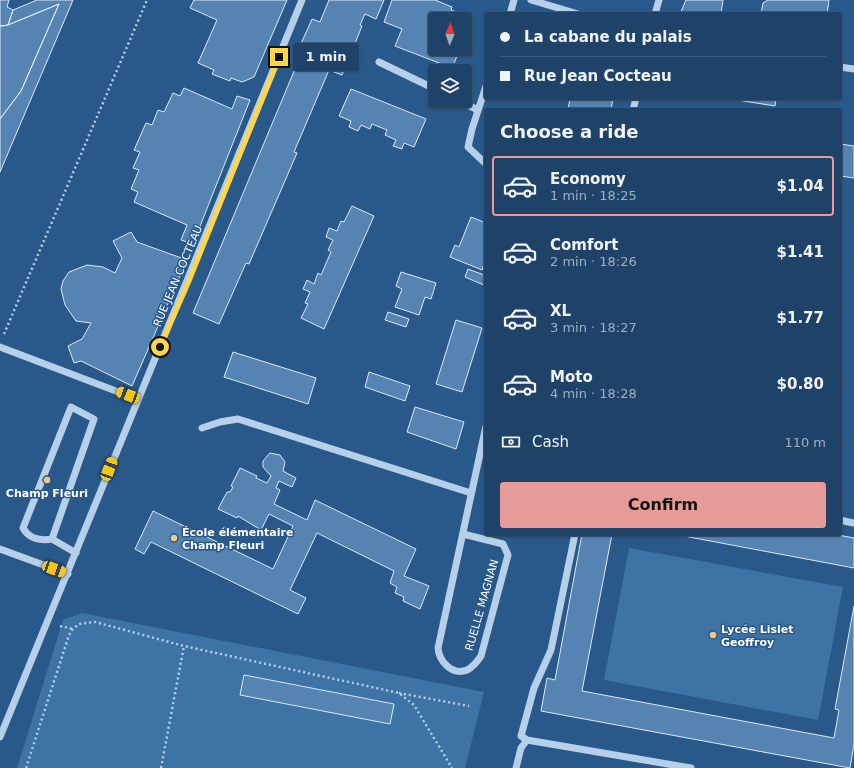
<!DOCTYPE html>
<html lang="en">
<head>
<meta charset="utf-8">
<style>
  :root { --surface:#1f4268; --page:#2c4d71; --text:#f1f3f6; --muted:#a1b0c0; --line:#3c5b7c; --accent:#e69b98 }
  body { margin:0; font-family:"DejaVu Sans",sans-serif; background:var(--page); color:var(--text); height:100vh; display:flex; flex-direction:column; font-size:15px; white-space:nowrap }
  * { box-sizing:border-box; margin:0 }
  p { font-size:13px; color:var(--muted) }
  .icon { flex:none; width:22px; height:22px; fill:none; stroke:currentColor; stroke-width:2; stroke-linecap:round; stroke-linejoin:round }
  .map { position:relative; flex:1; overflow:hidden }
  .panel { position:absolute; left:484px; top:108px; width:358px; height:428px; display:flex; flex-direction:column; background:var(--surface); border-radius:4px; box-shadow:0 1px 3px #0004,0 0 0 1px var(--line) }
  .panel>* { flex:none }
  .banner { position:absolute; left:484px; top:12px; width:358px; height:88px; border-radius:4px; box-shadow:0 1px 3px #0004,0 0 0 1px var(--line); display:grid; align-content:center; height:88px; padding:0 16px; background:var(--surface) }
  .needle { width:26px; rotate:2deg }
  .buttons { position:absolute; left:428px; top:12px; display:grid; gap:8px }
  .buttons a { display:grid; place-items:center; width:44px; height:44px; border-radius:4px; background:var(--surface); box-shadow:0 1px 3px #0004,0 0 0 1px var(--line); font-size:20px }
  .end { position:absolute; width:18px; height:18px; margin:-9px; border:5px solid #ffd54a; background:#111; box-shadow:0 0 0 2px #111 }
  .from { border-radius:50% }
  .bubble { position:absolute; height:28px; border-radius:4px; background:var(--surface); box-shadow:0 1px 3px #0004,0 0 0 1px var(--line); font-size:13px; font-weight:600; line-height:28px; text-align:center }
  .car { position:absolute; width:12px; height:24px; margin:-12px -6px; border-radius:5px; box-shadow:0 0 3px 1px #0007; background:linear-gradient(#f5c518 24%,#345 0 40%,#f5c518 0 76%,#345 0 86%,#f5c518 0) }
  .banner b { display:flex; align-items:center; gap:14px; height:38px; font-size:15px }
  .banner b+b { border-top:1px solid var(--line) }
  .banner i { width:10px; height:10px; background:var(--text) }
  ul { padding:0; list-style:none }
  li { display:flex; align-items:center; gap:12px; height:60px; margin:0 8px 6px; padding:0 8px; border:2px solid transparent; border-radius:4px }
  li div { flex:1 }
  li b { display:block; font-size:15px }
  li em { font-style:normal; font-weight:600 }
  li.current { border-color:var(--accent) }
  li>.icon { width:36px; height:36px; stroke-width:1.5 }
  h2 { padding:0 16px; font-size:18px; line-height:48px }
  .pay { display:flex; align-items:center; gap:10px; height:44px; padding:0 16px; font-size:15px }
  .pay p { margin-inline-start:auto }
  .action { display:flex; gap:8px; margin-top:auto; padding:8px 16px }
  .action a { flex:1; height:46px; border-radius:4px; background:var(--accent); color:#111; font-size:16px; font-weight:600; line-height:46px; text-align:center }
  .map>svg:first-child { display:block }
  .green { fill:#3e73a6 }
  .building { fill:#5684b2; stroke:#dbe9f7 }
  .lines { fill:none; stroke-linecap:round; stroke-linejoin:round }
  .path { stroke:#b7d0e9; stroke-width:2.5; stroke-dasharray:2 3; stroke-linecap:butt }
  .minor { stroke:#b7d0e9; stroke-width:7 }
  .route { stroke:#ffd54a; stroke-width:5 }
  .poi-dot { fill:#f0c97e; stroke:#29588a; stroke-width:1.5 }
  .labels { text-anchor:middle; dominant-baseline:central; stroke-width:3; stroke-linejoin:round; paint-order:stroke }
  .street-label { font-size:11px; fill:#fff; stroke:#29588a }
  .poi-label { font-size:11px; font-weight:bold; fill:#fff; stroke:#29588a; text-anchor:start }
</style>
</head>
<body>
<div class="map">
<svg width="854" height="768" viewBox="0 0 854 768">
  <rect width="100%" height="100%" fill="#29588a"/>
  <path class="green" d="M629,548L843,587L818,720L604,680Z
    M82,613L484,692L465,768H17L63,620Z"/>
  <path class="building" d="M0,0H9L7,7L13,10L8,25L2,26H0Z
    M37,0H73L0,172V119L21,91L59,4L8,25L13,10Z
    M194,0H287L254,77L242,82L231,78L230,81L212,74L214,70L198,63L217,20L190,8Z
    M329,0H384L376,19L365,14L360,25L362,26L342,75L329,70L294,152L297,153L249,264L246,263L219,324L193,313L300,57L296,55L312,19L320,22Z
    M392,0H435L452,7L451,10L472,18L465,35V19H435V49H460L452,68L395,46L402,29L384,22Z
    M686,0H723L721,14H680Z
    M768,0H829L827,14H761L763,3Z
    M59,4L21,91L0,119V26L8,25Z
    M184,88L232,109L237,96L250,100L193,244L181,240L187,225L134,202L138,192L131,189L139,170L133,168L140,152L134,150L146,123L152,125L158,110L164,112L173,93L180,96Z
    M351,89L426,119L414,147L404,143L402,149L393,146L396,140L385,135L387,130L372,124L370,129L361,125L358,131L349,127L351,121L339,116Z
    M570,98H613L611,110L595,108L594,110H568Z
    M725,98H776L775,106Z
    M840,144L854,146V178L840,176Z
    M352,206L374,216L324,329L301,318L308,304L305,303L310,292L303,289L307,280L314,284L318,273L321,275L331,252L328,250L333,240L326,237L329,228L337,231L341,221L344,222Z
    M471,217L486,223V258L482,270L450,257L455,245L459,247Z
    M131,232L137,242L187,260L132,386L81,361L74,363L68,346L82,339L91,323L76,321L65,305L61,289L63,281L69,272L87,265L103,267L115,273L122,258L113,241Z
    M468,269L484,275L486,271V286L465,277Z
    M401,272L436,283L431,299L425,297L419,315L395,307L402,289L396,286Z
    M388,312L409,319L406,327L385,320Z
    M456,320L482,328L462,392L436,384Z
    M233,352L316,378L308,404L224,377Z
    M369,372L410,386L405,401L365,387Z
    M415,407L464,422L456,449L407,432Z
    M270,453L280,455L285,462L283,471L296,478L292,487L279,481L276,488L280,490L274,504L307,520L315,500L416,549L404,576L429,586L420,609L403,601L404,597L395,593L397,587L390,583L394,571L317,533L290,590L306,598L298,614L151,542L144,554L135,549L153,511L273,569L293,526L269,514L261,530L238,516L237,518L218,509L227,492H230L233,487L231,486L240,468L257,476L256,478L267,483L271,476L263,467V461Z
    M582,534H612L582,691L834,738L839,710L835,709L854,606V744L850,768L541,711L547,678L555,680Z
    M673,534H833L854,538V568Z
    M244,675L394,704L390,724L240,695Z"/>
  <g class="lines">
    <path class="path" d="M4,334L147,0
      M60,626L73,629
      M399,693L469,706
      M26,768L69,635L73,629L79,624L95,622L184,646L399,693L414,705L452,768
      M161,768L184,646"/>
    <path class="minor" d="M531,0L578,14
      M510,14L514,0
      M655,14L659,0
      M379,62L435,89
      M840,67L854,69
      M486,86L472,129L468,147L486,164
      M459,101L478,110
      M633,110L636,98
      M0,347L137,399
      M202,428L220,422L238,419L471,493
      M840,520L853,523
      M463,534L503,544L508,555L481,656C477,662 473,667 467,670C452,676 439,661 438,648L486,426
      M575,534L551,650L534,688L521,736L527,740L691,768
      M52,539C41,541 29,539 23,528L71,407L94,419L52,539L76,553
      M0,549L68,574
      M0,737C100,491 203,246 302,0
      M516,768L521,748L527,740"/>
  </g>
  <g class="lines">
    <path class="route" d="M160,347L189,281L279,57"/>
  </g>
  <g class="poi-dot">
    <circle cx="47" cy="480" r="4"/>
    <circle cx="174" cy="538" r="4"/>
    <circle cx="713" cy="635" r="4"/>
  </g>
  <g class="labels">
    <g class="street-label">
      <text transform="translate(178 276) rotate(-67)">RUE JEAN COCTEAU</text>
      <text transform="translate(482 605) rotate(-74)">RUELLE MAGNAN</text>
    </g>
    <g class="poi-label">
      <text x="47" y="493" text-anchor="middle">Champ Fleuri</text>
      <text x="182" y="532">École élémentaire<tspan x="182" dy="13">Champ Fleuri</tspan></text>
      <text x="721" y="629">Lycée Lislet<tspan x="721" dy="13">Geoffroy</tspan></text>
    </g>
  </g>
</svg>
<div class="buttons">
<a><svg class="needle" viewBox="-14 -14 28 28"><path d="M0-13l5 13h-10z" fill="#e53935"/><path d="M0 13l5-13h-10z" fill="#a1b0c0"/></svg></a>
<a><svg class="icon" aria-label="layers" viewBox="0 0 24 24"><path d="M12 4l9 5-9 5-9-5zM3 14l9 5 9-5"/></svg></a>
</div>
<i class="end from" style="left:160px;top:347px"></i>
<i class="end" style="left:279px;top:57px"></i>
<div class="bubble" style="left:293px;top:43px;width:66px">1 min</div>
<i class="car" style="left:128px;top:395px;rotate:291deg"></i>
<i class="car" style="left:109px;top:469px;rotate:21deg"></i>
<i class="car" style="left:54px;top:569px;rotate:110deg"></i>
<div class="banner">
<b><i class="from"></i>La cabane du palais</b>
<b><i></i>Rue Jean Cocteau</b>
</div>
<section class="panel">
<h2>Choose a ride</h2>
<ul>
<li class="current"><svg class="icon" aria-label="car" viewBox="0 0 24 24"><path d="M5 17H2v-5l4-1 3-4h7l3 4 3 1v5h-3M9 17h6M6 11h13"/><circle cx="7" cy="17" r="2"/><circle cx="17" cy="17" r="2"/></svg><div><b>Economy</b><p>1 min · 18:25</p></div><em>$1.04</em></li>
<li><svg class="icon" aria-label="car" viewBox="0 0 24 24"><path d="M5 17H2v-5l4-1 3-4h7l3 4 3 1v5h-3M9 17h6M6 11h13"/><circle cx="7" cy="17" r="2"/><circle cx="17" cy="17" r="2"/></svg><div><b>Comfort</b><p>2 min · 18:26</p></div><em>$1.41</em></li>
<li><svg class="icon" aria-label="car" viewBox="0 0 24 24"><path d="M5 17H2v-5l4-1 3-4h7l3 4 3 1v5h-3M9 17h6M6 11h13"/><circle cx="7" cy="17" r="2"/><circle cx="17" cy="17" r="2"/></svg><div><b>XL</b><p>3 min · 18:27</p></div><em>$1.77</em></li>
<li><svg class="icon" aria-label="car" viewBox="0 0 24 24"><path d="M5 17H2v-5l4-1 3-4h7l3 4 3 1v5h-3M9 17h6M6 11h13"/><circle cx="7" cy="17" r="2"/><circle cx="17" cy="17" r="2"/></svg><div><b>Moto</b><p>4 min · 18:28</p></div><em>$0.80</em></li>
</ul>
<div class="pay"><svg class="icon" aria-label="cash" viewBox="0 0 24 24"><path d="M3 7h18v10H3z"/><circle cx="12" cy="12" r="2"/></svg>Cash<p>110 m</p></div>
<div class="action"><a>Confirm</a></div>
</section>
</div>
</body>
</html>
